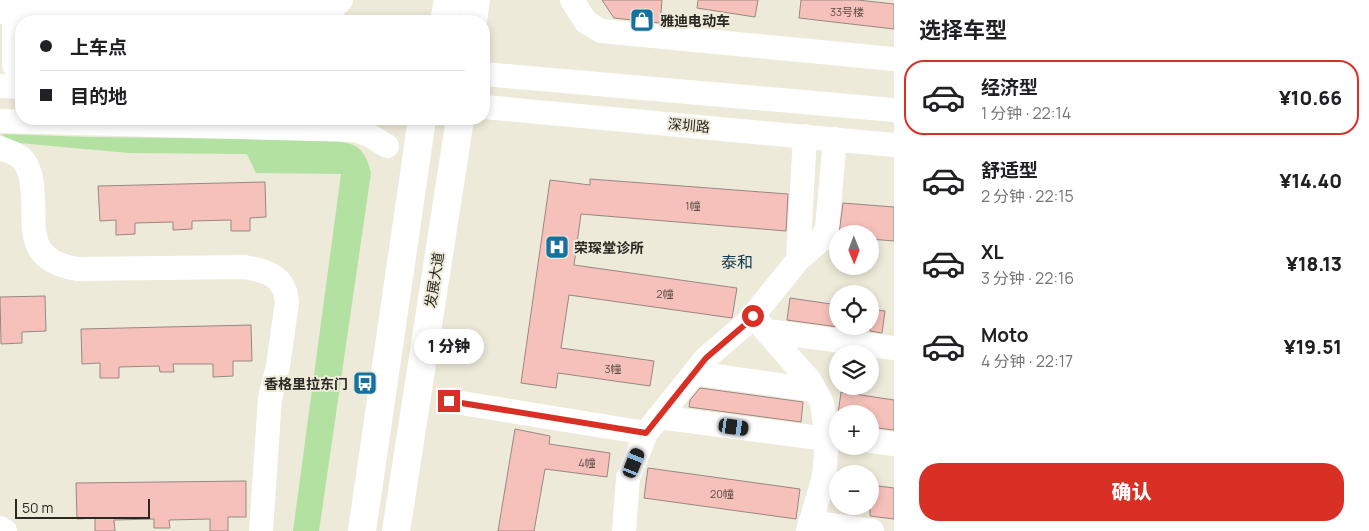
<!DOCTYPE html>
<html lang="zh">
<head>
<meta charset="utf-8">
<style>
  :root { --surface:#fff; --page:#f6f6f6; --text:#202124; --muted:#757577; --line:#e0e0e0; --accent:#d93025 }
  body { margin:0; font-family:Manrope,"Noto Sans SC",sans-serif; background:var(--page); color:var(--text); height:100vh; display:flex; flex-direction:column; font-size:19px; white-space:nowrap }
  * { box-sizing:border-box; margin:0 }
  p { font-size:16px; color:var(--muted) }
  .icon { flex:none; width:28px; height:28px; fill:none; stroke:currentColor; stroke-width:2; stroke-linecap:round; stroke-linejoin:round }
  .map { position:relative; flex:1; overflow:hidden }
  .panel { display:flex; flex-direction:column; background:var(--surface); width:475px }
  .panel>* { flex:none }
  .top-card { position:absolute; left:15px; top:15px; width:475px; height:110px; border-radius:20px; box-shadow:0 2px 8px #0003; display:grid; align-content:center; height:110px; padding:0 25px; background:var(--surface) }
  .needle { width:32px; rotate:179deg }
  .tools { position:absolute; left:829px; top:225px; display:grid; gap:10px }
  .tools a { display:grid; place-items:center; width:50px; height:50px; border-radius:50%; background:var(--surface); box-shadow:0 2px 8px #0003; font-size:25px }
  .scale { position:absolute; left:15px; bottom:12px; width:135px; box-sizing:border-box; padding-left:5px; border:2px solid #2a2822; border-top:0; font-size:14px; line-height:18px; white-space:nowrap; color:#2a2822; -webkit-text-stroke:4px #edead9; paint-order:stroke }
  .end { position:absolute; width:22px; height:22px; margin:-11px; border:6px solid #d93025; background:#fff; box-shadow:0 0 0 2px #fff }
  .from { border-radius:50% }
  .bubble { position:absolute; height:35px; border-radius:18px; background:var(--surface); box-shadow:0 2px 8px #0003; font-size:16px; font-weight:800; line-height:35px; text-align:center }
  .car { position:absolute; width:15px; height:30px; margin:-15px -8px; border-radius:6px; box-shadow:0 0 4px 1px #0007; background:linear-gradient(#222 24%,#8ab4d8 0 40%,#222 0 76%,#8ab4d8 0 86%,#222 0) }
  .top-card b { display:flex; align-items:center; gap:18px; height:48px; font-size:19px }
  .top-card b+b { border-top:1px solid var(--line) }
  .top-card i { width:12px; height:12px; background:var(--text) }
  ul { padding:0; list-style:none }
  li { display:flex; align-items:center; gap:15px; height:75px; margin:0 10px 8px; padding:0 15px; border:2px solid transparent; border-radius:20px }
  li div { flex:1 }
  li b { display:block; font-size:19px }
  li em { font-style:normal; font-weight:800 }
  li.current { border-color:var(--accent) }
  li>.icon { width:45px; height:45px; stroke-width:1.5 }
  h2 { padding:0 25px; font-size:22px; line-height:60px }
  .action { display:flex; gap:10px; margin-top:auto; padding:10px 25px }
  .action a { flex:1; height:58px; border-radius:20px; background:var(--accent); color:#fff; font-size:20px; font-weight:800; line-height:58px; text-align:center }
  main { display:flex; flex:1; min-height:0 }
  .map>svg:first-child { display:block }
  .green { fill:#b3e1a2 }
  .building { fill:#f6c1ba; stroke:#998784 }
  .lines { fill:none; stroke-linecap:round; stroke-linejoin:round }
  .minor { stroke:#fff; stroke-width:24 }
  .major { stroke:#fff; stroke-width:28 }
  .route { stroke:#d93025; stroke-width:6 }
  .labels { text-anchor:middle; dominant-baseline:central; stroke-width:4; stroke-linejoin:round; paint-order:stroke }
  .number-label { font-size:11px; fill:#5d4e48 }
  .poi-label { font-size:14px; font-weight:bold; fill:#2a2822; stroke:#edead9; text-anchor:start }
  .street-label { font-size:14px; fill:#2a2822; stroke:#edead9 }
  .quarter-label { font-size:16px; fill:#133b52; stroke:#edead9 }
</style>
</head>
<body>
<main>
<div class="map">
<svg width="894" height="531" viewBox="0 0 894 531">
  <rect width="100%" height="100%" fill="#edead9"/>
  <path class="green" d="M2,134L89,137L329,140C355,143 365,146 371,173L319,531H293L341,174L256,173L247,154L128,153L8,142Z"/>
  <path class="building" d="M602,0H662L660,23L614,18Z
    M698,0H758L755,17L697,8Z
    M801,0H858L894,4V29L799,18Z
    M590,179L788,194L786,231L581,214L574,265L737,288L732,318L569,295L561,348L654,361L650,386L558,373L556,388L521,383L550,180L590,185Z
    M265,182L266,217L250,218V231H231V220L192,221V229L173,230V222L135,223V234L116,235V220L100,221L98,186Z
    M843,203L894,207V241L870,239V234H839Z
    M45,296L46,331L22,332V343L1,344L0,297Z
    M790,298L838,305V327L787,320Z
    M870,309L885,311L882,333L870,331Z
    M251,325L252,361H233V376L213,377V364H173L174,372H160L159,366L119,367V378H100V363L82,364L81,329Z
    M700,388L803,402L801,422L689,407L690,400Z
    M841,392L894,400V430L870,427V414H838Z
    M515,429L550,436L549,444L610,453L607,477L545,469L534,531H498Z
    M648,468L800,489L796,519L644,498Z
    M246,481V517H228V531H210V519L169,520L170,528H154V519L114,520L115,531H95V518L77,519L76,483Z
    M870,485L894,488V519L870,516Z"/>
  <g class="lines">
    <path class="minor" d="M572,0L586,22L601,31L894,59
      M0,12H329L341,0
      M14,65V0
      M484,74L894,110
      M0,86L21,87
      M484,107L894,145
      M0,121L355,130L369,135L387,146
      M0,148C7,151 15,153 21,158C27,163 29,171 31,178C39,220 18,259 77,269L245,267C267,271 285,276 287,302L278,366L270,398L261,531
      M798,260L805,136
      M753,316L810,381L822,403L827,439L824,477L808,531
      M767,331L894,348
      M694,373L815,390
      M449,401L646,433
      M658,417L827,439
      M870,441L894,444
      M810,522L872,531
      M0,528L5,531
      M624,531L628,478L646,433L706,358L748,322L798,260L821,240L827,228L835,139"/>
    <path class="major" d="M444,21L448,0
      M473,21L476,0
      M362,531L422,119
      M396,531L460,119"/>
  </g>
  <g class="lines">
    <path class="route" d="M449,401L646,433L706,358L748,322L753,316"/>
  </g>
  <defs>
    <g id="shop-square" transform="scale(1.25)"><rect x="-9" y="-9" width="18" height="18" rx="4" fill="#15719f" stroke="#edead9"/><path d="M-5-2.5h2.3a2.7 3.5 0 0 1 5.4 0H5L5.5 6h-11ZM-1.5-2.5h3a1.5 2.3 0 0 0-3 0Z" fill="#fff"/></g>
    <g id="hospital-square" transform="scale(1.25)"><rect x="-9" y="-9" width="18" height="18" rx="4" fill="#15719f" stroke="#edead9"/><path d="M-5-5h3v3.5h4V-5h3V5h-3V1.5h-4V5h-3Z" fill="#fff"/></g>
    <g id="bus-square" transform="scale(1.25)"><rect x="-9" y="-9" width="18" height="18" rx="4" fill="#15719f" stroke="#edead9"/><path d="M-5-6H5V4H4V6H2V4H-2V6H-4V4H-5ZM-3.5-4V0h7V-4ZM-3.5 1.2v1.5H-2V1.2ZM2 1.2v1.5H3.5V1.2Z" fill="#fff"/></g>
  </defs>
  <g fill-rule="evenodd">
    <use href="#shop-square" x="642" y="20"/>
    <use href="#hospital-square" x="557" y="247"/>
    <use href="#bus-square" x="365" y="383"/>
  </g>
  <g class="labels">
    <g class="number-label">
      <text x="847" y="11">33号楼</text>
      <text x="693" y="205">1幢</text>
      <text x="665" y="293">2幢</text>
      <text x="613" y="368">3幢</text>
      <text x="587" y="462">4幢</text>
      <text x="722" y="493">20幢</text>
    </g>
    <g class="poi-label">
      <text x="660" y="20">雅迪电动车</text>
      <text x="574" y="247">荣琛堂诊所</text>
      <text x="348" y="383" text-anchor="end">香格里拉东门</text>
    </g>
    <g class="street-label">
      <text transform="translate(689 125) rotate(5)">深圳路</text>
      <text transform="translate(434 280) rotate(-81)">发展大道</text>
    </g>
    <g class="quarter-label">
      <text x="737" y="262">泰和</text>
    </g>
  </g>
</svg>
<div class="tools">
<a><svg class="needle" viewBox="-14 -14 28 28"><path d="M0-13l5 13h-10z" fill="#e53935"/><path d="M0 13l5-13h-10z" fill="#757577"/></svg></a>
<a><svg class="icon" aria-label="locate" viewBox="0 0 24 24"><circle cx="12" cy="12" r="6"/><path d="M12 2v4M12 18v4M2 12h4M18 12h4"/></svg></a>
<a><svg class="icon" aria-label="layers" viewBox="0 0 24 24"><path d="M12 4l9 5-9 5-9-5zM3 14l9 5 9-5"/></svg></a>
<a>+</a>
<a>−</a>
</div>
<div class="scale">50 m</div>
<i class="end from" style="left:753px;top:316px"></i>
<i class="end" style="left:449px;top:401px"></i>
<div class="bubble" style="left:414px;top:329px;width:70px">1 分钟</div>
<i class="car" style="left:734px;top:427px;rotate:98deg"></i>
<i class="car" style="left:634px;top:463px;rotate:22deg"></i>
<div class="top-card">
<b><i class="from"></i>上车点</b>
<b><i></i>目的地</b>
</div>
</div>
<section class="panel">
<h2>选择车型</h2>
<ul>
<li class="current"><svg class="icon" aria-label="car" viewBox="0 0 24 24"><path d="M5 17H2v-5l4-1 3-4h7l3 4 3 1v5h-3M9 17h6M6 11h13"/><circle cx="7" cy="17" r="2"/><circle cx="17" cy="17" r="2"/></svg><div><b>经济型</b><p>1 分钟 · 22:14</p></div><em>¥10.66</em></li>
<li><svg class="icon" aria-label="car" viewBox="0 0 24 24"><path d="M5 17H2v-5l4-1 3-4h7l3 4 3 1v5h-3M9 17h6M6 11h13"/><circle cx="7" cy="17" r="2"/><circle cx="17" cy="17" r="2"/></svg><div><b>舒适型</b><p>2 分钟 · 22:15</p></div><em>¥14.40</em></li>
<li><svg class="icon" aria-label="car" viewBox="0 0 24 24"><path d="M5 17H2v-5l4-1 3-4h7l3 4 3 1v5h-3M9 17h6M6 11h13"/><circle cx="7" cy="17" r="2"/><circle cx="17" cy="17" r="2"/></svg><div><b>XL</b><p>3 分钟 · 22:16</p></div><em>¥18.13</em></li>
<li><svg class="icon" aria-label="car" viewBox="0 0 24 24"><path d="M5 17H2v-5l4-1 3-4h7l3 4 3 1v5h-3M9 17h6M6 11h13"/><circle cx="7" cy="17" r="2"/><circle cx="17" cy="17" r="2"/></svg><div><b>Moto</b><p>4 分钟 · 22:17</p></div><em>¥19.51</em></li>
</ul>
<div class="action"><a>确认</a></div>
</section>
</main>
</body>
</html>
